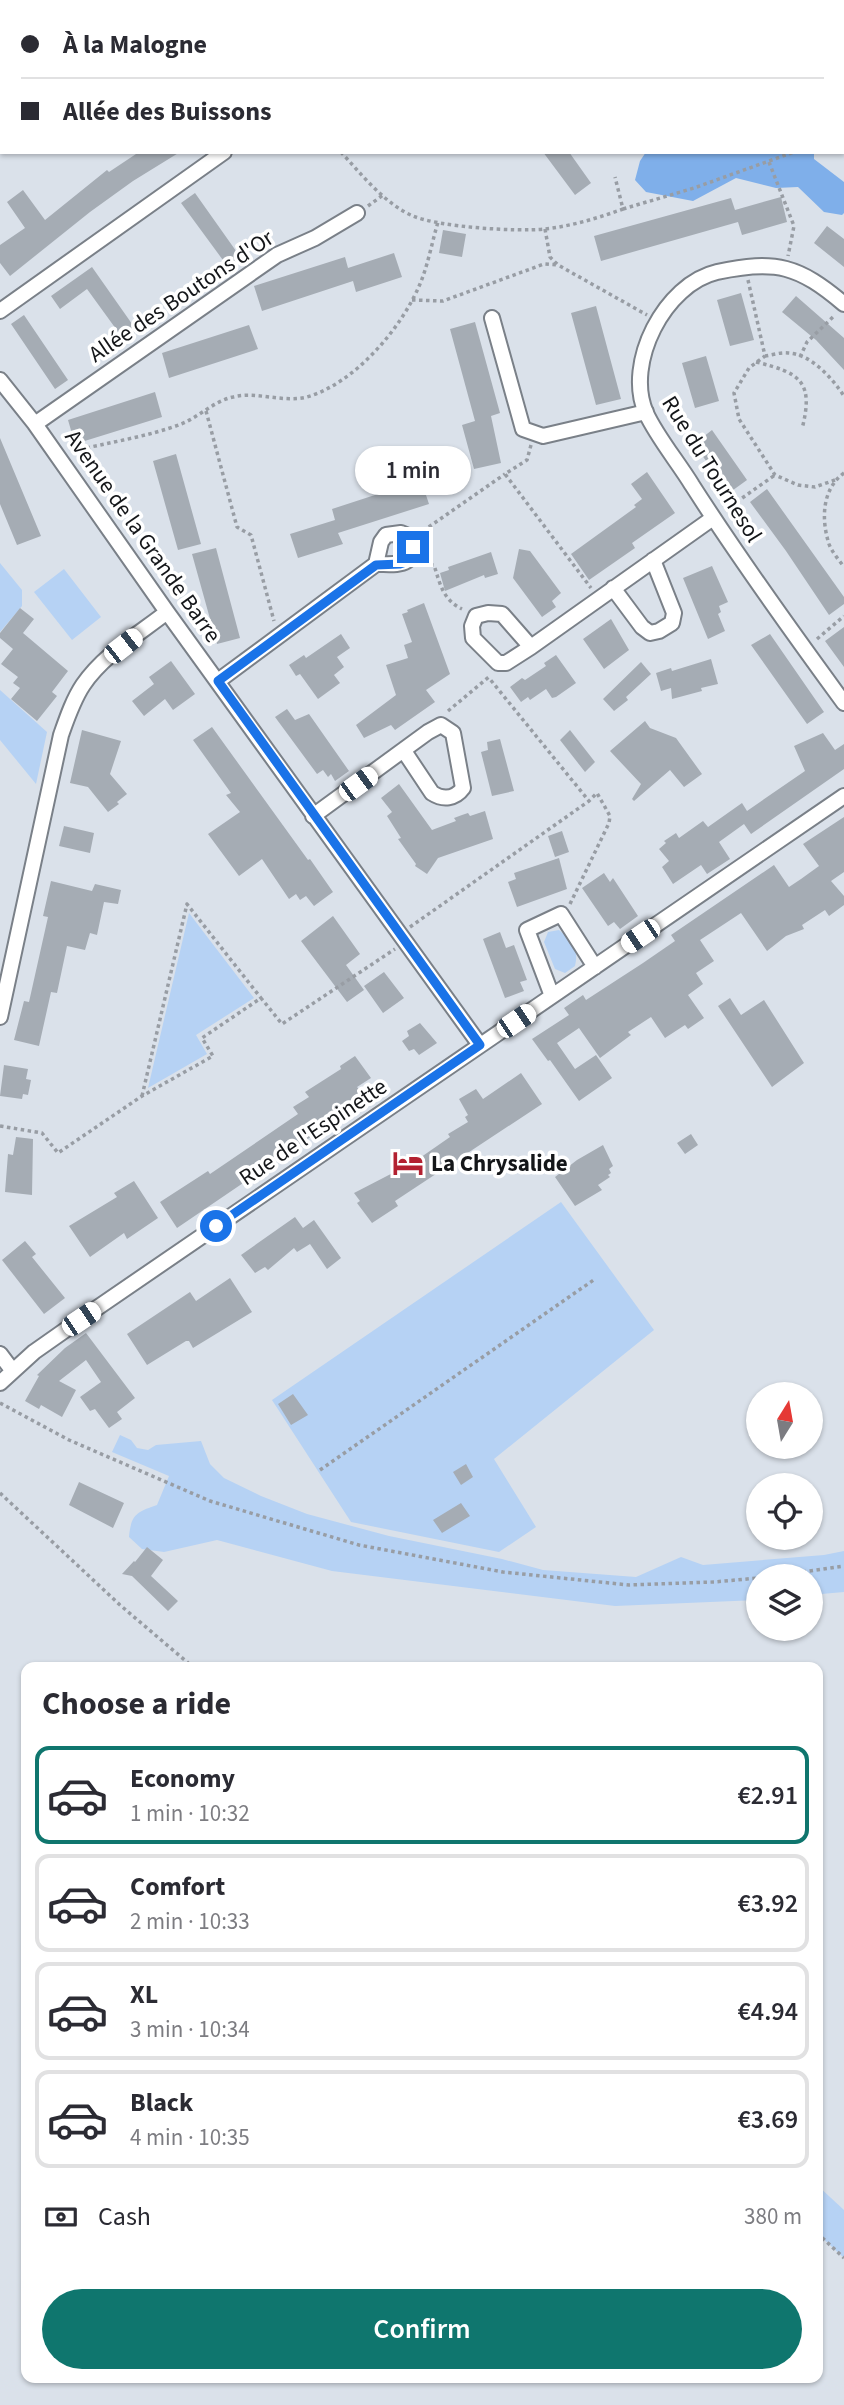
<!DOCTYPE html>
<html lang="en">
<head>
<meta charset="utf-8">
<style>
  :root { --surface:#fff; --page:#f7f7f7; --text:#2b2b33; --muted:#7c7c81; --line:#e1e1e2; --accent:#0f766e }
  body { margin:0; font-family:"Source Sans 3",sans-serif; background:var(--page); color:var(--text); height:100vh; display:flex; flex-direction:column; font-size:26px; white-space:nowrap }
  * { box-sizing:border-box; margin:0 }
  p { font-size:23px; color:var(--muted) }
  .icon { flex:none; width:38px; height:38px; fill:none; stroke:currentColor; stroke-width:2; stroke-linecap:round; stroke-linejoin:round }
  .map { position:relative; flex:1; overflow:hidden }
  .details { position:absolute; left:21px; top:1662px; width:802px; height:721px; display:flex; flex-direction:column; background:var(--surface); border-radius:14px; box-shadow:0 2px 5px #0004 }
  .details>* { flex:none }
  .top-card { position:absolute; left:0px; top:0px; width:845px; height:154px; box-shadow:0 2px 5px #0004; display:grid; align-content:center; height:154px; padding:0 21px; background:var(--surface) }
  .needle { width:46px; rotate:11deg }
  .controls { position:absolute; left:746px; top:1382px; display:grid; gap:14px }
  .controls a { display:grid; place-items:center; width:77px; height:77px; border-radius:50%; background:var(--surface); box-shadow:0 2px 5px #0004; font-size:35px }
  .end { position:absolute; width:32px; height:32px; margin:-16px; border:9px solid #1a73e8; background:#fff; box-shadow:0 0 0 4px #fff }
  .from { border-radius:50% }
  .bubble { position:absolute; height:49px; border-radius:24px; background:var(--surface); box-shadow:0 2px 5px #0004; font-size:23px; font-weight:600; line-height:49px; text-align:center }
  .car { position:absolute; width:21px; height:42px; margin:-21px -10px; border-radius:9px; box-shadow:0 0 5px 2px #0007; background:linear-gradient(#fff 24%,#345 0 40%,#fff 0 76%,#345 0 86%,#fff 0) }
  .top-card b { display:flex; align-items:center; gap:24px; height:66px; font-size:26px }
  .top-card b+b { border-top:2px solid var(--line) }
  .top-card i { width:18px; height:18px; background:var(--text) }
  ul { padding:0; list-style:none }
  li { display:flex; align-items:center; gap:21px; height:98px; margin:0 14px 10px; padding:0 7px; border:4px solid var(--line); border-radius:14px }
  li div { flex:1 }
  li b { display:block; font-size:26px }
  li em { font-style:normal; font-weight:600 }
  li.selected { border-color:var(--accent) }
  li>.icon { width:63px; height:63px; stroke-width:1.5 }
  h2 { padding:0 21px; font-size:32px; line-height:84px }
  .pay { display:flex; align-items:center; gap:18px; height:77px; padding:0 21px; font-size:26px }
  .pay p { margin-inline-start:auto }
  .primary-button { display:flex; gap:14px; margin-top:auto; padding:14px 21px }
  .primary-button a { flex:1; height:80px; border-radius:42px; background:var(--accent); color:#fff; font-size:28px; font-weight:600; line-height:80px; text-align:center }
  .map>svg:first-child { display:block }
  .built { fill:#c9d5e4 }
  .green { fill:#b6d2f4 }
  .forest { fill:#7fafea }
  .building { fill:#a5acb4 }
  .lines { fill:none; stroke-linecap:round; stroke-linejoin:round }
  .minor-casing { stroke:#7a8088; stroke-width:18 }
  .path { stroke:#989da4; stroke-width:3.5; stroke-dasharray:3.5 3.5; stroke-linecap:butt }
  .minor { stroke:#fff; stroke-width:14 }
  .route { stroke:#1a73e8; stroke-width:9 }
  .labels { text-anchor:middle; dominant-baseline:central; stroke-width:7; stroke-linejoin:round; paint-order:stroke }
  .street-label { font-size:23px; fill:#141619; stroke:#fff }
  .poi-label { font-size:23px; font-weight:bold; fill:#141619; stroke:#fff; text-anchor:start }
</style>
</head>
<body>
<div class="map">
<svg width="844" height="2405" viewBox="0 0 844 2405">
  <rect width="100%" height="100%" fill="#dae1ea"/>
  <path class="built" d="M364,0H583L585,2H366Z"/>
  <path class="green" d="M0,563L22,590V606L0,632Z
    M64,569L101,617L72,640L34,592Z
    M0,690L47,732L36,784L0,740Z
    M189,913L254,998L196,1035L207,1054L148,1088Z
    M559,930C573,942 579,948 575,966L565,973L555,969L544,942L548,932Z
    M561,1202L654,1330L494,1459L536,1527L499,1552L351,1522L272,1400Z
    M120,1435L131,1440L137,1448L148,1450L156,1445L201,1441L210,1464L224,1478L261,1496L307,1514L389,1536L502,1559L543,1570L636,1577L681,1557L703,1565L824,1555L844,1551V1592L810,1595V1577H758V1600L615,1606L332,1571L217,1540L164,1552L142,1549L129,1537C131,1514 137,1512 157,1505L169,1476L112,1452Z
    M817,2185L844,2210V2258L817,2233Z"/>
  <path class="forest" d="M646,152H814V159L844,182V213L842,215L824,212L798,187L776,188L736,178L693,201L646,192L635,180L640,161Z"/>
  <path class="building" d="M139,152H180L133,181L90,212L10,276L0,263V245L25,228L7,202L23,190L45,220L107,170L109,172Z
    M543,152H569L591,183L575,195Z
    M195,193L241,258L228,267L181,203Z
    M781,197L787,222L742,235L738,222L601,261L594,236L731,198L735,210Z
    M827,226L844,239V267L814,243Z
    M443,230L466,234L462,257L439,253Z
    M394,253L402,277L356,292L353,281L262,311L254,286L345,257L348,268Z
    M92,267L137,331L124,340L87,289L60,309L51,296Z
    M741,293L754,340L730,346L717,300Z
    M796,296L844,338V370L816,340L782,312Z
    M596,306L621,399L596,405L571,313Z
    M24,315L68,380L55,389L11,324Z
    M475,322L500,413L491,416L501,463L474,469L462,425L475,421L450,329Z
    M249,325L258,349L169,378L162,353Z
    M706,356L719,401L695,408L682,363Z
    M155,392L162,417L75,444L68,420Z
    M712,430L747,480L729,493L694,444Z
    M0,438L41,536L17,545L0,504Z
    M176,454L201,544L178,550L153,461Z
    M647,472L675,513L632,543L635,548L589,580L571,554L636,507L634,505L642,499L631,484Z
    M421,480L429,504L338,533L343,544L298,558L290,534L335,520L332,509Z
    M767,489L844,597V604L829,615L786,551L750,502Z
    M216,548L240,638L217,644L192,554Z
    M519,549L530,551L561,593L552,601L556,607L542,617L513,578Z
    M491,552L498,574L485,578L484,575L445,591L440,573L449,570L448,567Z
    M712,566L728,602L719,606L721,612L718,614L725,631L708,639L683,578Z
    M424,603L450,674L426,690L435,702L395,730L391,725L364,738L356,725L396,695L386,665L408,658L404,645L412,642L402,614L408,612L407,610Z
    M20,608L34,619L23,633L68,671L52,692L57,696L37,721L11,699L20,688L13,683L18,677L1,664L13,649L0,638V633Z
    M611,619L629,650L604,669L583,639Z
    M844,627V667L825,641Z
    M341,634L350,648L337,657L344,667L334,675L340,683L318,699L300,674L296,676L289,665L304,655L306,658Z
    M770,634L824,712L807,724L751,645Z
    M556,655L576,683L556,697L552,698L546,689L530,700L528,697L521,702L510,687L522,678L525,680L546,666L544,663Z
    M711,659L718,684L701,688L702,691L672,699L671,688L661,691L656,673L671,668L672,671Z
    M171,661L195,694L173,710L165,699L144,716L132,701L154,684L149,677Z
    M641,662L651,674L626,697L628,700L614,711L603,699Z
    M287,709L295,720L309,714L349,771L335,781L331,774L328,777L323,770L317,774L275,717Z
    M645,721L650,728L676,738L702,774L684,787L670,770L634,801L632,799L641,784L610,751Z
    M212,727L308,860L310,859L333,892L314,906L306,896L300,900L296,894L289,899L262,859L239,876L208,834L240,812L226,795L231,793L193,740Z
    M82,730L121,741L110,774L127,794L117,802L119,804L108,812L88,787L70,783Z
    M570,730L595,762L585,772L560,740Z
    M823,733L835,750L844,744V769L751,834L744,824L719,842L730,859L707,874L701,865L673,884L662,867L669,861L659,849L666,843L664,841L676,833L679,838L703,821L708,827L742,803L747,811L770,795L805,771L794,746Z
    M500,739L514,791L492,796L481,752L488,750L487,742Z
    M399,784L432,830L456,821L454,818L462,815L468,813L470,816L485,811L493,839L438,858L427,874L415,866L416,864L398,839L401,838L387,816L392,812L381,798Z
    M844,817V872L831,881L844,896V905L829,916L825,910L802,925L804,929L786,936L767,951L741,913L700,940L714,961L696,973L703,984L688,995L704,1018L688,1029L685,1025L665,1038L651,1017L628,1032L631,1035L600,1058L579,1028L557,1043L575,1069L596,1055L612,1078L579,1101L550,1060L548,1061L532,1039L569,1015L564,1008L583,995L586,1000L643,963L675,941L671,935L774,865L789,887L801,879L819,866L803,844Z
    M64,826L94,833L90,853L59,846Z
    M562,831L569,852L555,857L548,836Z
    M559,858L567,889L517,907L508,882L516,879L514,873Z
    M604,873L610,882L613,878L638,916L620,929L614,922L608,926L582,888Z
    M51,881L92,891L95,884L121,890L118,904L104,902L97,935L90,933L85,950L67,946L57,993L51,992L39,1046L14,1040L24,1001L29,1002L48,917L43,916Z
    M333,916L360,954L346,965L364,990L347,1002L301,941Z
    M500,932L506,948L514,945L527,980L520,982L524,991L505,998L483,939Z
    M384,972L404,998L383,1013L364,986Z
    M730,998L741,1015L764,1000L804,1063L772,1087L718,1006Z
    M420,1023L437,1043L419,1055L414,1049L409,1051L402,1041L409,1036L407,1031Z
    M355,1056L371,1078L357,1087L362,1093L325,1119L328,1124L318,1132L177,1228L160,1202L208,1171L210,1174L298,1114L293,1107L309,1097L305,1092L341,1069L340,1066Z
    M4,1065L28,1069L26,1079L31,1080L28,1095L23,1094L22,1099L0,1096Z
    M521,1073L542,1104L395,1201L398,1206L372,1223L357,1203L360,1201L354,1193L414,1162L450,1137L448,1134L468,1122L465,1117L468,1115L459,1099L476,1089L483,1099Z
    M691,1134L698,1145L685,1154L677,1143Z
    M16,1137L33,1139L32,1195L5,1192L8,1154L13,1155Z
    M603,1145L613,1166L609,1169L611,1173L608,1175L610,1177L598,1185L602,1190L575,1206L555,1177L577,1160Z
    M134,1181L158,1218L127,1239L124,1233L90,1257L69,1226L117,1197L114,1193Z
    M295,1217L303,1228L314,1220L341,1258L327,1269L310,1244L297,1252L294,1248L268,1270L265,1267L255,1273L241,1255Z
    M25,1241L36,1254L32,1257L65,1298L44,1314L2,1260Z
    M230,1278L252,1312L193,1348L189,1341H186L147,1365L127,1334L190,1292L196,1301Z
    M86,1333L135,1398L117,1412L122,1419L109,1428L95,1409L90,1411L80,1397L101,1382L86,1360L59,1381L76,1390L62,1417L41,1405L39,1409L25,1401L39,1376L37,1375L65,1348Z
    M293,1394L308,1415L291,1425L278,1404Z
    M466,1464L473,1477L461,1485L453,1472Z
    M79,1482L124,1503L113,1528L69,1505Z
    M461,1503L470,1516L442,1533L433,1520Z
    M147,1547L163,1560L151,1576L178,1601L168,1611L132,1576L122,1574L134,1561L135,1562Z"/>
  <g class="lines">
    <g class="minor-casing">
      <path id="minor" d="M344,0L346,2
        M608,2L609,0
        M728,2L729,0
        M844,304C799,266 776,259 717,272C665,284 624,363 646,413C657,437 678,462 692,485C740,560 792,632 844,703
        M0,311L224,152
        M492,318L523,429L543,436L646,412
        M0,380L35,424L167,612L480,1045
        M35,424L277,255L315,238L357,213
        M613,588L642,627L650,633L659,631L672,623L674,613L653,560
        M531,647L502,614L488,613L476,616L472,626L473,638L498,663H506L531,647L713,518
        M218,681L376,564L381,542L386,535L401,533L413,538C415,568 400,564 376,564
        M313,816L428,732L441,725L453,733L463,788C455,799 443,800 432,793L404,751
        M552,996L527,930L561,914L595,967
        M0,1017L61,735C67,718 73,700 83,685C103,655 139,634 167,612
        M0,1354L12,1370
        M0,1383L34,1352L81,1319L844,796"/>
    </g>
    <path class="path" d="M341,152C360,173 386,205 413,216C439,227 516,232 545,229C572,226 598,218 623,209L615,177
      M769,162L794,226L788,256
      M368,206L383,195
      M623,209L694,188L794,152
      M545,229L550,257L558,265L647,315
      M748,280L765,356L749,368L734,393L739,419L775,475L798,485L815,487L835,480
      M412,300L443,301L544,264L558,265
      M765,356C772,355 781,352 788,353C811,354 832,378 844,396
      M800,357L807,342L835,315
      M756,362C801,373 814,382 802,429
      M206,411L237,527L251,535L274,621
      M531,445L527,460L505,474L591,588
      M73,451C106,443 151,436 181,424C199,417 214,401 233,397C257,391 282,403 307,397C355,383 401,329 420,284C428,265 432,242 438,222
      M844,473C822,489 821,519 829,544C832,552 839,560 844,567
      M725,510L775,475
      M423,531L505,474
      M423,564L434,565C440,584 443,600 462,609
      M817,639L844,616
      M448,711L490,676
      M570,904L609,823L610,816L597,793L589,801
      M410,927L589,801L489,678
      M142,1096L187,904L261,998
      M0,1126L42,1133L58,1153L142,1096L213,1056L202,1038L261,998L282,1024L395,949
      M0,1403L69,1440L210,1501L359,1545L503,1572L629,1585L714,1582L758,1578
      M320,1470L595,1279
      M0,1493L120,1605L194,1668
      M768,1577L844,1566
      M817,2233L844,2258"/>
    <use href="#minor" class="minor"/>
  </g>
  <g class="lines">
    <path class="route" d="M216,1226L480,1045L218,681L376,565L400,564L409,561L413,547"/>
  </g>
  <defs>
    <g id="hotel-bare" transform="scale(2.415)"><path d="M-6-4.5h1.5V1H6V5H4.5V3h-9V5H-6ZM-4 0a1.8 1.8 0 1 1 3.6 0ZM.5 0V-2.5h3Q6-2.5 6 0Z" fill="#b32131" stroke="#fff" stroke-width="2.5" paint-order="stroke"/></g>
  </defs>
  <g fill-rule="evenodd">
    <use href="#hotel-bare" x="408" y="1163"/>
  </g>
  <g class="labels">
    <g class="street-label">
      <text transform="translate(181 296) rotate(-34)">Allée des Boutons d'Or</text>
      <text transform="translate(712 469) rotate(58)">Rue du Tournesol</text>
      <text transform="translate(143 536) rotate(55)">Avenue de la Grande Barre</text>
      <text transform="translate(313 1132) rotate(-34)">Rue de l'Espinette</text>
    </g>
    <g class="poi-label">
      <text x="431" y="1163">La Chrysalide</text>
    </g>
  </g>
</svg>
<div class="controls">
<a><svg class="needle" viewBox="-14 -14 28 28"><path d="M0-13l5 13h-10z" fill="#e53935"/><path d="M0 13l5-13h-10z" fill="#7c7c81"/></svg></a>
<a><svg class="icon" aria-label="locate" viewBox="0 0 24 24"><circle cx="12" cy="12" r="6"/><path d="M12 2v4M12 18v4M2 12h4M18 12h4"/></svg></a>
<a><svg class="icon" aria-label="layers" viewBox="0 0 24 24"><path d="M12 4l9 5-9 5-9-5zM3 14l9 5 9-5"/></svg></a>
</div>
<i class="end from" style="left:216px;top:1226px"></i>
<i class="end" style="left:413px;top:547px"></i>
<div class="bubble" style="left:355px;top:446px;width:116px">1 min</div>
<i class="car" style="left:123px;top:646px;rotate:52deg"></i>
<i class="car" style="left:358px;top:784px;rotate:54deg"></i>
<i class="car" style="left:640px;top:936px;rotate:236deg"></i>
<i class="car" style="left:516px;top:1021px;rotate:56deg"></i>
<i class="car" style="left:81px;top:1319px;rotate:56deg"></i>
<div class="top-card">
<b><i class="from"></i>À la Malogne</b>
<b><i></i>Allée des Buissons</b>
</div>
<section class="details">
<h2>Choose a ride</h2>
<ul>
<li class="selected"><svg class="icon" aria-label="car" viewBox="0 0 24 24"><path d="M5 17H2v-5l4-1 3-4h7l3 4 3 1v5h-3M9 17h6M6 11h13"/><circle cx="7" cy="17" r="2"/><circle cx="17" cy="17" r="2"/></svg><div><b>Economy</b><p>1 min · 10:32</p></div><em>€2.91</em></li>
<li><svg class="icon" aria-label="car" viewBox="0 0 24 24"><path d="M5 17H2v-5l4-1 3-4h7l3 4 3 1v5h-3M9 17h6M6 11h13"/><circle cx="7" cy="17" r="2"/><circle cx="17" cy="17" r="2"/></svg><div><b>Comfort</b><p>2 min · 10:33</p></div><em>€3.92</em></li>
<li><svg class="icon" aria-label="car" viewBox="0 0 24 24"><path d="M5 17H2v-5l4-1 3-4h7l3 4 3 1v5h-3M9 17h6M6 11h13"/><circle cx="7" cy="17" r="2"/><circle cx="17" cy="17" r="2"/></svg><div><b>XL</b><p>3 min · 10:34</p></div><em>€4.94</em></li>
<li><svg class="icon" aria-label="car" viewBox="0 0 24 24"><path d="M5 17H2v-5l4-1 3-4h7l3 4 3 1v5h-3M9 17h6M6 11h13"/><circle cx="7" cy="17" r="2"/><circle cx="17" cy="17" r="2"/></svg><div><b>Black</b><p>4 min · 10:35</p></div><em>€3.69</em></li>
</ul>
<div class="pay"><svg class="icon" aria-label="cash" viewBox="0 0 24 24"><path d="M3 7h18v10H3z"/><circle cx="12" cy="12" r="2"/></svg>Cash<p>380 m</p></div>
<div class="primary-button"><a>Confirm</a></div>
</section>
</div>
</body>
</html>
